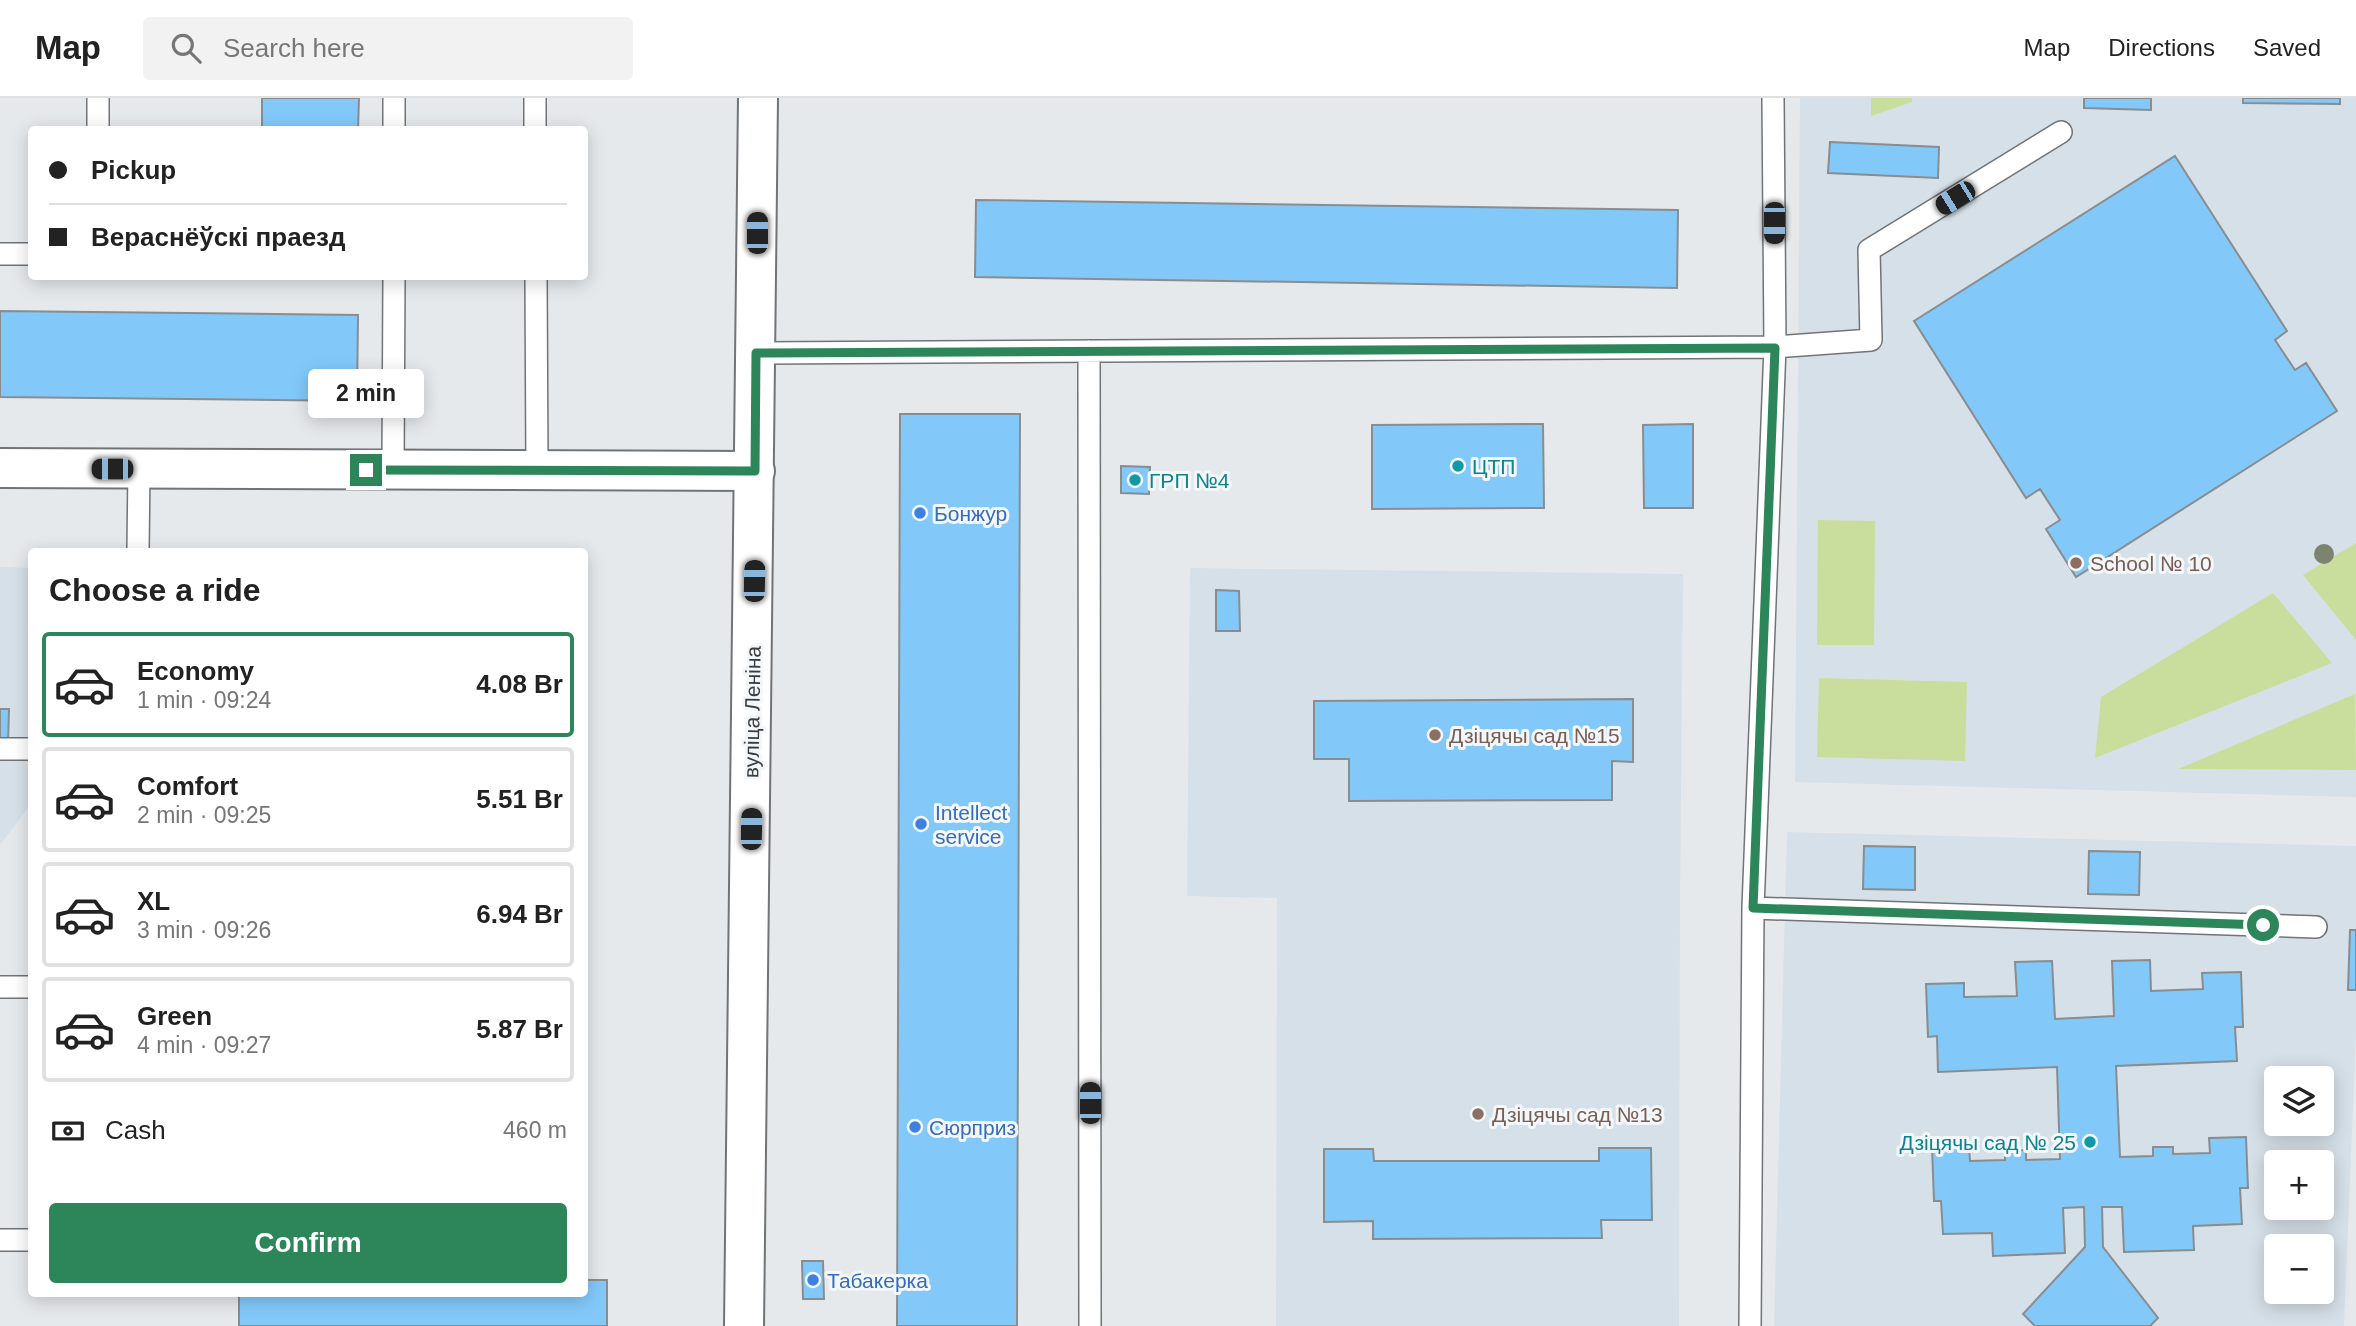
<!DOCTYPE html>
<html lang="en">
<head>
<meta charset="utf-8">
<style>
  :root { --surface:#fff; --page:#f2f2f2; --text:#222; --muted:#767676; --line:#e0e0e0; --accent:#2d855a }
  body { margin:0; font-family:Helvetica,sans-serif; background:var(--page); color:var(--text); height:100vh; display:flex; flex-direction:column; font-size:26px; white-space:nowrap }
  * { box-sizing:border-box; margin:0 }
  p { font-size:23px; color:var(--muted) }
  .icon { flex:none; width:38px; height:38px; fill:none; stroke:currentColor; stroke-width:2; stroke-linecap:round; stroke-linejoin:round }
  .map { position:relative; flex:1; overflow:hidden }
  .panel { position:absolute; left:28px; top:450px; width:560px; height:749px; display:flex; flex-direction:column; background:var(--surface); border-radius:7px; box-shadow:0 4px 18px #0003 }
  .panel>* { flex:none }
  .guide { position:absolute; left:28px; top:28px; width:560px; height:154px; border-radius:7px; box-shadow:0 4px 18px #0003; display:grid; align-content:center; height:154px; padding:0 21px; background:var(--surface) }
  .fabs { position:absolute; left:2264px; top:968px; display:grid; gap:14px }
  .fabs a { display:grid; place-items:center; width:70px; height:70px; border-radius:7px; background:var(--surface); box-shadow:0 4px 18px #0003; font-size:35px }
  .end { position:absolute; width:32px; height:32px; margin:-16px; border:9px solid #2d855a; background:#fff; box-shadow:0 0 0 4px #fff }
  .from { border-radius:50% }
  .bubble { position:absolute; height:49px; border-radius:7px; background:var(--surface); box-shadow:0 4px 18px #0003; font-size:23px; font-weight:700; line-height:49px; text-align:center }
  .car { position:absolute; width:21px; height:42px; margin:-21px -10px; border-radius:9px; box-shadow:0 0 5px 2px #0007; background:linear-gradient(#222 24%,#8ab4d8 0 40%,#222 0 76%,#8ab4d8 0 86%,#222 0) }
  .guide b { display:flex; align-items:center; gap:24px; height:66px; font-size:26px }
  .guide b+b { border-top:2px solid var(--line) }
  .guide i { width:18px; height:18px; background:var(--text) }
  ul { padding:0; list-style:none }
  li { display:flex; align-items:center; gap:21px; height:105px; margin:0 14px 10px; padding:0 7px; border:4px solid var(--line); border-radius:7px }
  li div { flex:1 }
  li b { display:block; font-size:26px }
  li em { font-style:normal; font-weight:700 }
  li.selected { border-color:var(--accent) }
  li>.icon { width:63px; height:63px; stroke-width:1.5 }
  h2 { padding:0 21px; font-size:32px; line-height:84px }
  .pay { display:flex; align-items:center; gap:18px; height:77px; padding:0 21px; font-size:26px }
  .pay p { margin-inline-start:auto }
  .cta { display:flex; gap:14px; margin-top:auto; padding:14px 21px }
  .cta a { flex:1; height:80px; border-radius:7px; background:var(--accent); color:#fff; font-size:28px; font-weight:700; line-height:80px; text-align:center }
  header { display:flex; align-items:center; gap:42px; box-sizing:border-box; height:98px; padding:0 35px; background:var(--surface); border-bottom:2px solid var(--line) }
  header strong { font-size:33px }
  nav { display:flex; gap:38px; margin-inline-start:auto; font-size:24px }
  .search { width:490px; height:63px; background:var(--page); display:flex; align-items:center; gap:18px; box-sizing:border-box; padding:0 24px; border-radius:7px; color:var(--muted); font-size:26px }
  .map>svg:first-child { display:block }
  .built { fill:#d6e0e8; fill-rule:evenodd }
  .green { fill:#c9de9d }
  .building { fill:#82c9fa; stroke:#898d8f; stroke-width:2 }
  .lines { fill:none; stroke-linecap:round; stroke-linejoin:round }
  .service-casing { stroke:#717477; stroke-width:24 }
  .minor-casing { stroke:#717477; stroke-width:42 }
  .tertiary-casing { stroke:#717477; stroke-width:42 }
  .service { stroke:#fff; stroke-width:21 }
  .minor { stroke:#fff; stroke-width:38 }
  .tertiary { stroke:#fff; stroke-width:38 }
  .tree { fill:#7c836f }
  .route { stroke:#2d855a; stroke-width:9 }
  .culture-dot { fill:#0f9aa8; stroke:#f3f7f9; stroke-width:2.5 }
  .shop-dot { fill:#3f7fe0; stroke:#f3f7f9; stroke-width:2.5 }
  .education-dot { fill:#8d6e63; stroke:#f3f7f9; stroke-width:2.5 }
  .labels { text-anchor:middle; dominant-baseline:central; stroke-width:6; stroke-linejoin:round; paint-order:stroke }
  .culture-label { font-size:21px; fill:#0d838f; stroke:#f3f7f9; text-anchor:start }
  .shop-label { font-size:21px; fill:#366cbe; stroke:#f3f7f9; text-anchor:start }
  .education-label { font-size:21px; fill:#785e54; stroke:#f3f7f9; text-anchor:start }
  .street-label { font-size:21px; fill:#3a3c3d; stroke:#f3f7f9 }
</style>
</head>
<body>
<header>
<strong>Map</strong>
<div class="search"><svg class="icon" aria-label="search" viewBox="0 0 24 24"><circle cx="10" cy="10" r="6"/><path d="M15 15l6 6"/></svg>Search here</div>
<nav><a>Map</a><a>Directions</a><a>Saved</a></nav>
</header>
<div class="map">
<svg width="2356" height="1228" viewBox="0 0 2356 1228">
  <rect width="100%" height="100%" fill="#e6e9ec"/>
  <path class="built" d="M1800,0H2356V699L1795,684Z
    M0,469L31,470V706L0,747Z
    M1190,470L1683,476L1680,804L1679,1228H1276L1277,800L1187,798Z
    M1787,734L2356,748V934L2344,1228H1774ZM2277,980H2322V1026H2277ZM2277,1064H2322V1110H2277ZM2277,1148H2322V1194H2277Z"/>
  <path class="green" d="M1871,0H1912V4L1871,18Z
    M1818,422L1875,423L1874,547H1817Z
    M2356,445V542L2303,477Z
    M2273,495L2332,565L2095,660L2101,599Z
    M1819,580L1967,584L1965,663L1817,659Z
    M2355,596L2356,672L2178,671Z"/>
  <path class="building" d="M262,0H359L358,32H262Z
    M2084,0H2151V12L2084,10Z
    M2243,0H2340V6L2243,5Z
    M1830,44L1939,49L1938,80L1828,75Z
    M2175,58L2287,233L2275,242L2295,272L2306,265L2337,313L2076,479L2046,431L2060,422L2040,391L2026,400L1914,223Z
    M976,102L1678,112L1677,190L975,179Z
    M0,213L358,217L357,303L0,299Z
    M900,316H1020L1017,1228H897Z
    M1543,326L1544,410L1372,411V327Z
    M1693,326V410H1644L1643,327Z
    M1121,368L1150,369L1149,396L1121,395Z
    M1216,492L1239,493L1240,533H1216Z
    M1633,601V664L1612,663V702L1349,703V661H1314V603Z
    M0,611H9L8,646H0Z
    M1864,748L1915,749V792L1863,791Z
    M2089,753L2140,754L2139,797L2088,796Z
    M2350,832H2356V892H2348Z
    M2150,862L2151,893L2203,891L2202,875L2241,874L2243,929H2235L2237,963L2116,968L2120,1059L2153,1058V1049H2173V1056L2210,1055L2209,1040L2246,1039L2248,1090H2240L2242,1126L2193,1128L2194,1152L2124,1154L2122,1109H2102L2103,1149L2158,1220L2150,1228H2035L2023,1216L2085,1149L2084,1109L2063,1110L2065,1155L1993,1158L1992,1135L1943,1136L1941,1103H1934L1932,1049L1969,1048L1970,1063L2005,1062V1053L2026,1052V1062L2060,1061L2057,969L1938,974L1937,938L1928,939L1926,886L1964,885V899L2017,898L2015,864L2052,863L2055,921L2114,918L2112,863Z
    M1599,1050H1651L1652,1122H1601L1602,1140L1373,1141V1123L1324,1124V1051H1373L1374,1063H1599Z
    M802,1163H823L824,1201H803Z
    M584,1182H607V1228H239V1195H584Z"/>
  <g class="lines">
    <g class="service-casing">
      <path id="service" d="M98,0V32
        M535,0V32
        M1773,0L1775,249L1871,242L1869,152L2061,34
        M394,32V0
        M0,156H32
        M536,178L537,372
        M1089,253L1090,1228
        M756,255L1775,249L1753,810L1750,1228
        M393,372L394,178
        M138,453L139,371
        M0,651H32
        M1753,810L2316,829
        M0,889H32
        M0,1142H32"/>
    </g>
    <g class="minor-casing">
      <path id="minor" d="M0,370L755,373"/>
    </g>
    <g class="tertiary-casing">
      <path id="tertiary" d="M744,1228L758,0"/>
    </g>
    <use href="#service" class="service"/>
    <use href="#minor" class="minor"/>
    <use href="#tertiary" class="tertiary"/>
  </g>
  <circle class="tree" cx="2324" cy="456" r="10"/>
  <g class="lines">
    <path class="route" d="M366,372L755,373L756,255L1775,250L1753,810L2263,827"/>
  </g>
  <g class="culture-dot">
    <circle cx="1458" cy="368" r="7"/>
    <circle cx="1135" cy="382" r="7"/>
    <circle cx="2090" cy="1044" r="7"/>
  </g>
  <g class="shop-dot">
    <circle cx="920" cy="415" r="7"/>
    <circle cx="921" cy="726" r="7"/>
    <circle cx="915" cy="1029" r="7"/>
    <circle cx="813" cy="1182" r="7"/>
  </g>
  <g class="education-dot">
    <circle cx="2076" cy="465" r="7"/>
    <circle cx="1435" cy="637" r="7"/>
    <circle cx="1478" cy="1016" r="7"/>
  </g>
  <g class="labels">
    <g class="culture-label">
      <text x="1472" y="368">ЦТП</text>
      <text x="1149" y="382">ГРП №4</text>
      <text x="2076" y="1044" text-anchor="end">Дзіцячы сад № 25</text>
    </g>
    <g class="shop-label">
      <text x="934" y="415">Бонжур</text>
      <text x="935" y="714">Intellect<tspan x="935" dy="24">service</tspan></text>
      <text x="929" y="1029">Сюрприз</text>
      <text x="827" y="1182">Табакерка</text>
    </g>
    <g class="education-label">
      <text x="2090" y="465">School № 10</text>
      <text x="1449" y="637">Дзіцячы сад №15</text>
      <text x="1492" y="1016">Дзіцячы сад №13</text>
    </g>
    <g class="street-label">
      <text transform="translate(752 614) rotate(-89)">вуліца Леніна</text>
    </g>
  </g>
</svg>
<div class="fabs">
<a><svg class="icon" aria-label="layers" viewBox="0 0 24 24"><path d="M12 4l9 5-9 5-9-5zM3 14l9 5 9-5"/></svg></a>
<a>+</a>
<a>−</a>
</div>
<i class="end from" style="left:2263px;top:827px"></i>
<i class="end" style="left:366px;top:372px"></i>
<div class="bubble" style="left:308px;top:271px;width:116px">2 min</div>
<i class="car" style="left:1955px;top:100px;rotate:238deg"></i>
<i class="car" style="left:1774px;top:125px;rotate:180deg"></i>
<i class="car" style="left:757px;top:135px;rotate:0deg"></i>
<i class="car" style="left:112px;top:371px;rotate:270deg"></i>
<i class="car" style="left:754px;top:483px;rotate:1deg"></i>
<i class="car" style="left:751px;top:731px;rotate:1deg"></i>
<i class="car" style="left:1090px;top:1005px;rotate:0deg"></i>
<div class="guide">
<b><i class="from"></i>Pickup</b>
<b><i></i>Вераснёўскі праезд</b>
</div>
<section class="panel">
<h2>Choose a ride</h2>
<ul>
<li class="selected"><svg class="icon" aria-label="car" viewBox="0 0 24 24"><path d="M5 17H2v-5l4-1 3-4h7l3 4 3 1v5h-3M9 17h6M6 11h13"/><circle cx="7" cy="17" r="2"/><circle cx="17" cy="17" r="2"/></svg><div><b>Economy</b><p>1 min · 09:24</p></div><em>4.08 Br</em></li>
<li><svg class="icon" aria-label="car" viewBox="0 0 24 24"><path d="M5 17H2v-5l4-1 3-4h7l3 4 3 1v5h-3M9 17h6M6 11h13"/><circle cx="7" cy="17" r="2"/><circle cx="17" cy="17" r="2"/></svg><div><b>Comfort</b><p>2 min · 09:25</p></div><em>5.51 Br</em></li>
<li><svg class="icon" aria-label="car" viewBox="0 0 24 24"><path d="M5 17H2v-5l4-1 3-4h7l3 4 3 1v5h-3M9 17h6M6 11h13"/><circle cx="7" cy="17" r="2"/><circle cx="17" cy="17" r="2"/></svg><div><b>XL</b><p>3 min · 09:26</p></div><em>6.94 Br</em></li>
<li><svg class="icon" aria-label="car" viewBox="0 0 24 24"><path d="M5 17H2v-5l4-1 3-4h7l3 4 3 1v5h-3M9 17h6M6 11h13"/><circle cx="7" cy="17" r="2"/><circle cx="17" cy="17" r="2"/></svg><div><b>Green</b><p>4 min · 09:27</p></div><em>5.87 Br</em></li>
</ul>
<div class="pay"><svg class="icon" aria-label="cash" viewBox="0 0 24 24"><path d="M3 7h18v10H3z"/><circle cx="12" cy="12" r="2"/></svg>Cash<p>460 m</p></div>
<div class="cta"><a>Confirm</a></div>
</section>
</div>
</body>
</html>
